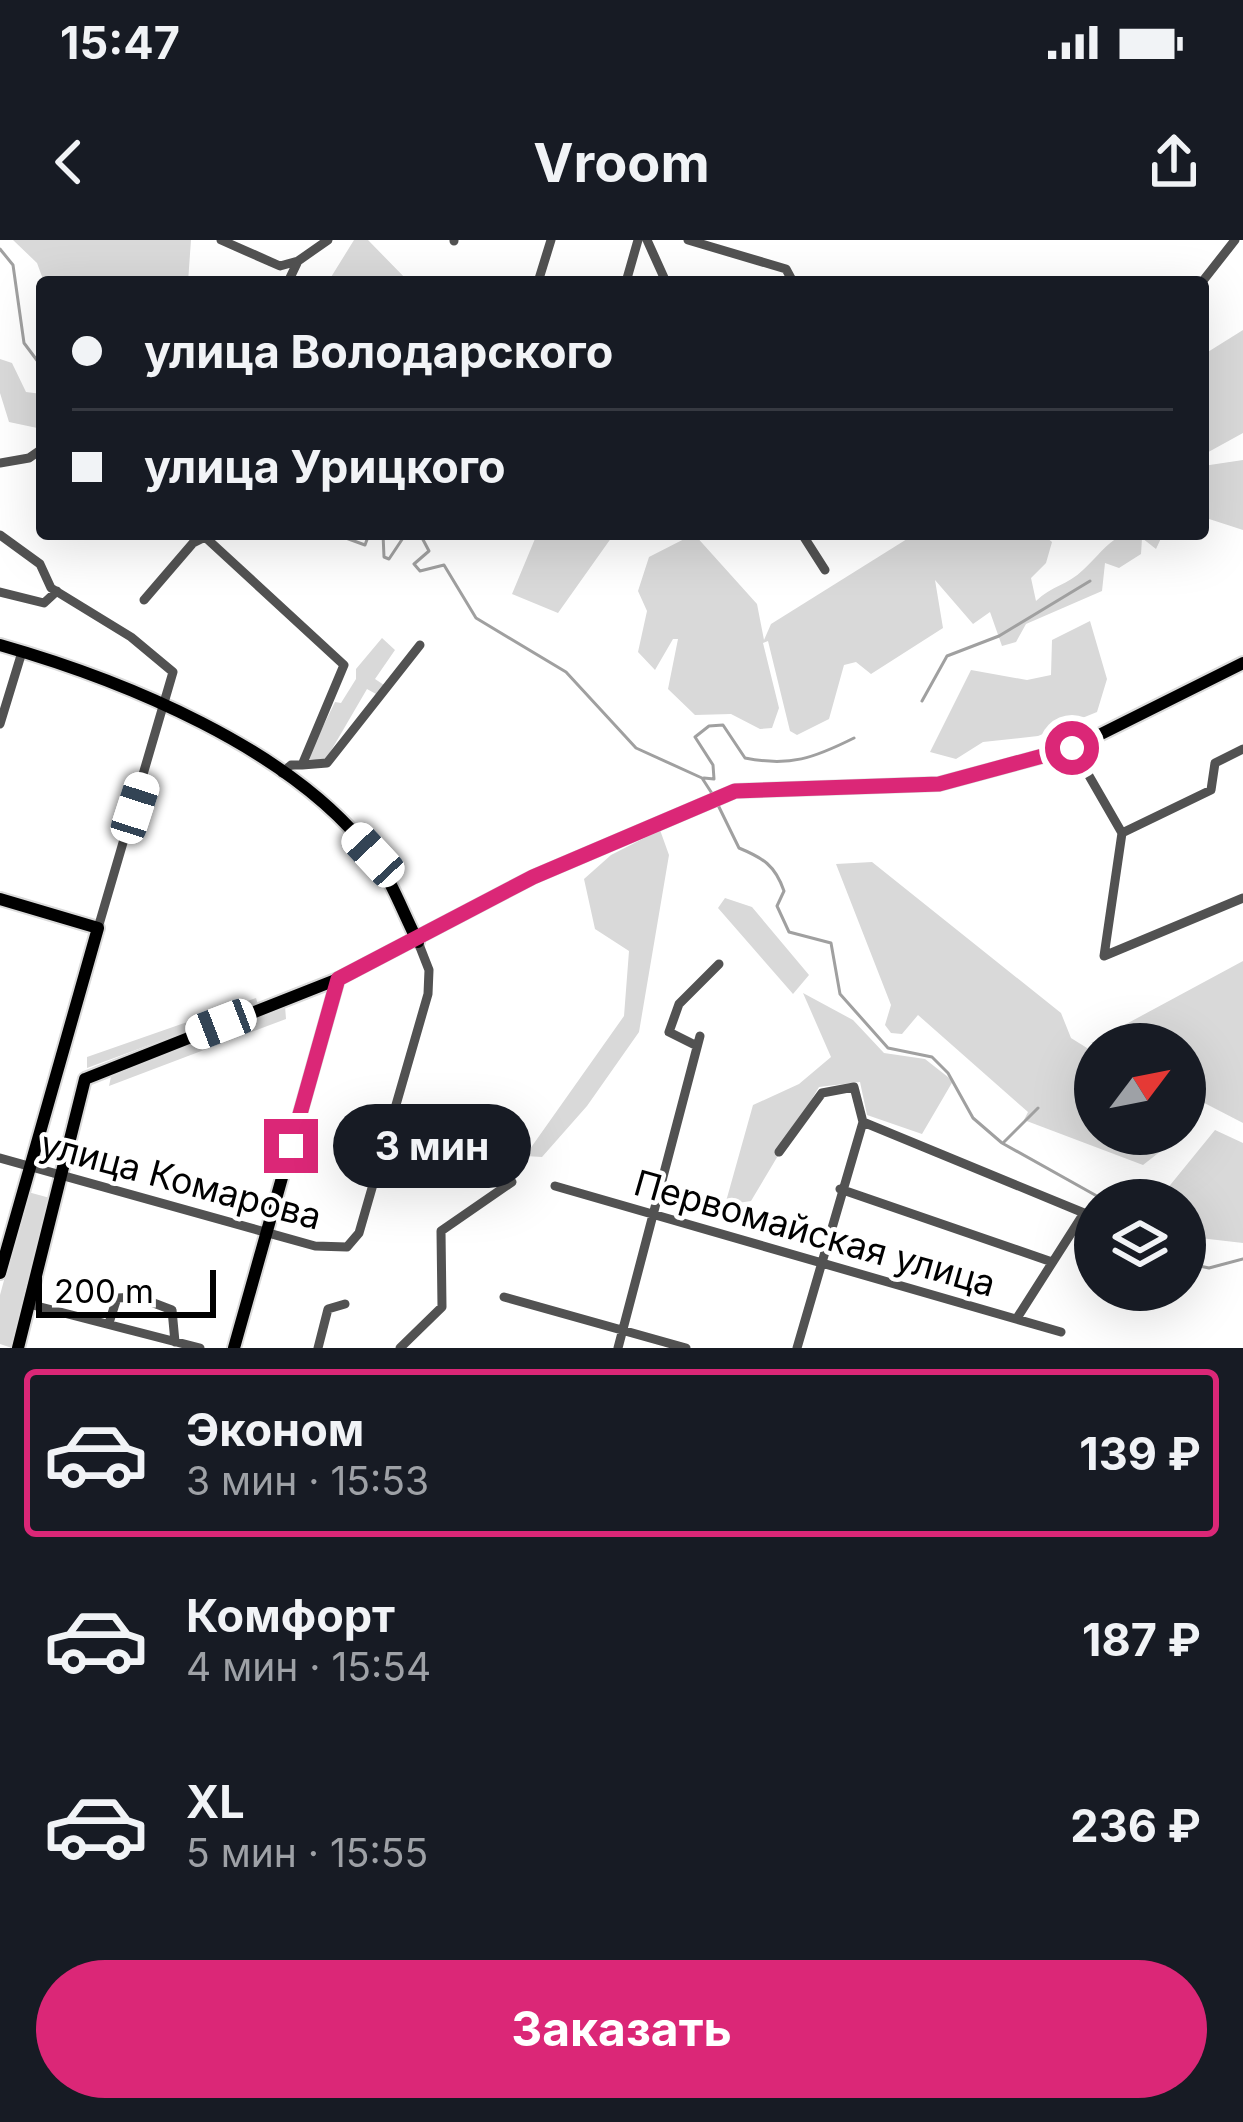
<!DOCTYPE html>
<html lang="ru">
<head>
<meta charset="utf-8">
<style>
  :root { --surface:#171b24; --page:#242831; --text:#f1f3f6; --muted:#9ea1a6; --line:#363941; --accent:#db2777 }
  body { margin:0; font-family:Inter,sans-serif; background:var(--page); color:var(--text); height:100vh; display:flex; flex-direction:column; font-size:45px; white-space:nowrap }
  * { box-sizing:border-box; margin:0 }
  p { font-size:39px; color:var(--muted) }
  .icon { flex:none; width:66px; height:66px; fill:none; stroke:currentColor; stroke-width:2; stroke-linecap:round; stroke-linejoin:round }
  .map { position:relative; height:1108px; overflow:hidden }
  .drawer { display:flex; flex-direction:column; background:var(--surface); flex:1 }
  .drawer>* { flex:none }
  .banner { position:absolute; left:36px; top:36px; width:1173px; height:264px; border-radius:12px; box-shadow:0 12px 48px #0002; display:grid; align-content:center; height:264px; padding:0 36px; background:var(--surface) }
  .needle { width:78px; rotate:58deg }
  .buttons { position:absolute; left:1074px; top:783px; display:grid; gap:24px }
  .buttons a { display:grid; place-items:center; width:132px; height:132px; border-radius:50%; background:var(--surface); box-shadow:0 12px 48px #0002; font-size:60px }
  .scale { position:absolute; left:36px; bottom:30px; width:180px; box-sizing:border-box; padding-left:12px; border:6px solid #000; border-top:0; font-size:33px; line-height:42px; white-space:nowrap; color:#000; -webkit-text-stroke:9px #fff; paint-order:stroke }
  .end { position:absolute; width:54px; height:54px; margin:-27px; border:15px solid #db2777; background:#fff; box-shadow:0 0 0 6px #fff }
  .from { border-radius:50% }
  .bubble { position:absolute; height:84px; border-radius:42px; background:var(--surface); box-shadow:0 12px 48px #0002; font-size:39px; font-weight:700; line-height:84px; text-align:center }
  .car { position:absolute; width:36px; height:72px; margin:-36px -18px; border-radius:15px; box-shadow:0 0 9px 3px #0007; background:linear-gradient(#fff 24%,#345 0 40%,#fff 0 76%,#345 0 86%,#fff 0) }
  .banner b { display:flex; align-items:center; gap:42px; height:114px; font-size:45px }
  .banner b+b { border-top:3px solid var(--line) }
  .banner i { width:30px; height:30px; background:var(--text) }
  ul { padding:21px 0 0; list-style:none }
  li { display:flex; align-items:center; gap:36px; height:168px; margin:0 24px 18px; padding:0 12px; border:6px solid transparent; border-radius:12px }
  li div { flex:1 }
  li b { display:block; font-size:45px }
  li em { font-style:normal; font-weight:700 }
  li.on { border-color:var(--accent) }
  li>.icon { width:108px; height:108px; stroke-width:1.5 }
  .cta { display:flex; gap:24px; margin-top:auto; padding:24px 36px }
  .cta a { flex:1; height:138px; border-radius:72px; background:var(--accent); color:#fff; font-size:48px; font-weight:700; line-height:138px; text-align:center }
  .status { display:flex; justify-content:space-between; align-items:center; height:84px; padding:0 60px; background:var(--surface); direction:ltr }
  .status svg { height:33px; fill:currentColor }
  header { display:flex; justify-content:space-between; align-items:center; height:156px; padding:0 36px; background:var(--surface); font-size:54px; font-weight:700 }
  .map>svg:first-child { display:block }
  .green { fill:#d9d9d9 }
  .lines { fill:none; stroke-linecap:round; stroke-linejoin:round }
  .stream { stroke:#a0a0a0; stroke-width:3 }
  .major-casing { stroke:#dbdbdb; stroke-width:16 }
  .minor { stroke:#525252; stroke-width:9 }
  .major { stroke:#000; stroke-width:12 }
  .route { stroke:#db2777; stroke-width:15 }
  .labels { text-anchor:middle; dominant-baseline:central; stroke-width:9; stroke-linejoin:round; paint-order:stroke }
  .street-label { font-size:36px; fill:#000; stroke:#fff }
</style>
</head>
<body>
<div class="status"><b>15:47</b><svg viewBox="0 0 49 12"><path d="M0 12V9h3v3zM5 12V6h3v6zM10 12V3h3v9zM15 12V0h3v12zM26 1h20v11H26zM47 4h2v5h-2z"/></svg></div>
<header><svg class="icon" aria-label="back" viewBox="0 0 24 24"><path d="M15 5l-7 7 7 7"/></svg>Vroom<svg class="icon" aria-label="share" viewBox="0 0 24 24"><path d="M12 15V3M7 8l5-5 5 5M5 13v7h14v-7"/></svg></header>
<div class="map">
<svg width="1243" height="1108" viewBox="0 0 1243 1108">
  <rect width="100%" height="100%" fill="#fff"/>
  <path class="green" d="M13,0H191L188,42H44L37,23Z
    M354,0H368L409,42H328Z
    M1243,90V193L1203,215V115Z
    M0,119L12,123L26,152L42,154V189L9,182L0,153Z
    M1243,220V290L1203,277V226Z
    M537,294H614L558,373L512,354Z
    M694,294L757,364L764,400L771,384L915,294H1042L1052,302L1046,323L1031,338L1036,361C1051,346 1068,345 1083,330C1113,301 1116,286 1162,296L1156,309L1142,298L1141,314L1119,328L1105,323L1102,351L1026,384L1016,402L1002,406L990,372L973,384L935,340L943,388L871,434L856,422L844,425L829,479L797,495L790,491L768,401L763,403L779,468L772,488L760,489L731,474L695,475L668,449L678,399H673L655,430L638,412L647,371L638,351L649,317Z
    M1090,381L1107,439L1097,472L1038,496L983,502L956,519L930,512L971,430L1027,440L1051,435L1052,400Z
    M382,398L395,410L375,439L384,445L376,454L367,449L325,521L307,519L335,462L341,463L356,439V429Z
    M660,590L669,615L639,792L587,866L542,917L525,916L624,776L629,711L595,689L584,639L611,615Z
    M872,622L1061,773L1071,798L1095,813V894H1171L1166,907L1143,925L1024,880L1028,872L918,775L902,794L891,793L885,785L891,765L836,624Z
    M725,658L752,667L809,735L793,754L718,668Z
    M1243,721V883L1185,853V804L1091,803Z
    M803,753L853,780L884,813L925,819L953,841L922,894L867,875L860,842L819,847L751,961L725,965L753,865L799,844L831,817Z
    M256,758L258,765L87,828V817Z
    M285,766L286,779L109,846L112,832Z
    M1215,890L1243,903V1003L1200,998L1185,989V960H1158Z
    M28,952L50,958L12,1108L0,1104V1055Z"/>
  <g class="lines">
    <path class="stream" d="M0,9L13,25L24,103L42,127
      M335,294L365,305L369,294
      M383,294L384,317L389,319L405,295L418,294
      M420,294L429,311L414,324L420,331L444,325L476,378L566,432L636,508L702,538L713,555
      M922,461L947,416L999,396L1090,341
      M704,538L714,539L713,525L695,497L709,486L723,485L745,518C790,527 814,518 854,498
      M717,563L739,608C763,618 775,625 784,651L777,666L789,692L831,703L840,754L888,808L932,817L948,833L973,878L1002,903L1104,960
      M1004,902L1038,868
      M1185,1023L1209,1028L1243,1019"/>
    <g class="major-casing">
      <path id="major" d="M0,405C123,440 291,508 371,613C391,638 403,673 418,702
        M0,659L98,688L0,1033
        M85,839L338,739L533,637L735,551L939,544L1073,508L1243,423
        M18,1108L85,839
        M234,1108L338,739"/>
    </g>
    <path class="minor" d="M221,0L280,26L298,21
      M647,0L666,42
      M688,0L786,29L793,42
      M454,1V0
      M288,42L298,21L328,0
      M538,42L551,0
      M626,42L638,0
      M1202,42L1235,0
      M0,223L29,218L42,209
      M802,294L825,330
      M0,295L40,324L51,348L131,397L173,432L98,688
      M0,352L44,363L57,351
      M144,360L193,303L205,297L344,425L302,525H291L282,533
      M0,484L22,412
      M1073,508L1122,593L1104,716L1243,658
      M302,525L327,523L420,405
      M1122,593L1211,550L1215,523L1243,509
      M697,806L669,792L679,764L719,724
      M863,882L1084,973L1017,1078
      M779,912L822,853L854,847L863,882
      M0,918L315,1006L347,1007L359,993L428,754L429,730L418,702
      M555,946L1061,1092
      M840,949L1052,1022
      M504,1057L686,1108
      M29,1064L200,1108
      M109,1083L117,1058L138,1057L172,1070L175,1102
      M318,1108L328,1069L345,1064
      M400,1108L442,1067L441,991L512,942
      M618,1108L700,796
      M797,1108L863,882"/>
    <use href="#major" class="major"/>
  </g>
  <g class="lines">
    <path class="route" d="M291,906L338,739L533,637L735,551L939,544L1072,508"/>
  </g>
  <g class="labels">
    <g class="street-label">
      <text transform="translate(181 940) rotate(15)">улица Комарова</text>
      <text transform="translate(815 993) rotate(16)">Первомайская улица</text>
    </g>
  </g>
</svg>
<div class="buttons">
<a><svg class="needle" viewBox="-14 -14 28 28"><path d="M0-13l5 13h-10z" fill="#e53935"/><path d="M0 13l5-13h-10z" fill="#9ea1a6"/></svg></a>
<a><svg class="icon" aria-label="layers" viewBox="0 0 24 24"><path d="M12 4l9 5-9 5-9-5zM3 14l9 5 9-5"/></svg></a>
</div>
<div class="scale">200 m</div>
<i class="end from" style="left:1072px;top:508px"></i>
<i class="end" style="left:291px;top:906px"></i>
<div class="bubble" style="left:333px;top:864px;width:198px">3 мин</div>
<i class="car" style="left:135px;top:568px;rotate:18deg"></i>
<i class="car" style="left:373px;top:615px;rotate:317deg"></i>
<i class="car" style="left:221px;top:784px;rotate:249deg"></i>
<div class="banner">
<b><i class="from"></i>улица Володарского</b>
<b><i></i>улица Урицкого</b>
</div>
</div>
<section class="drawer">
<ul>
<li class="on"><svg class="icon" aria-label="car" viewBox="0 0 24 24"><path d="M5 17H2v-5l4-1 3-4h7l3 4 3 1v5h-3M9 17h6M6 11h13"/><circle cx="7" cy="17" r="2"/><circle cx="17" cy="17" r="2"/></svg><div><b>Эконом</b><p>3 мин · 15:53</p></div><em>139 ₽</em></li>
<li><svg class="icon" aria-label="car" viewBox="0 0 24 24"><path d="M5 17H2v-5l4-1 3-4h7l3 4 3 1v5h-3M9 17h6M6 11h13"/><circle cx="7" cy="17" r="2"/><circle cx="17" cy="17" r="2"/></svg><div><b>Комфорт</b><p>4 мин · 15:54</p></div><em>187 ₽</em></li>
<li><svg class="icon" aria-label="car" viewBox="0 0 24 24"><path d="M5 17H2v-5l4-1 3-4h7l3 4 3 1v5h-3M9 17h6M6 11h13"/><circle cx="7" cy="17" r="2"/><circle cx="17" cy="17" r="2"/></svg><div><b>XL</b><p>5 мин · 15:55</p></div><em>236 ₽</em></li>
</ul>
<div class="cta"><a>Заказать</a></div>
</section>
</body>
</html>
